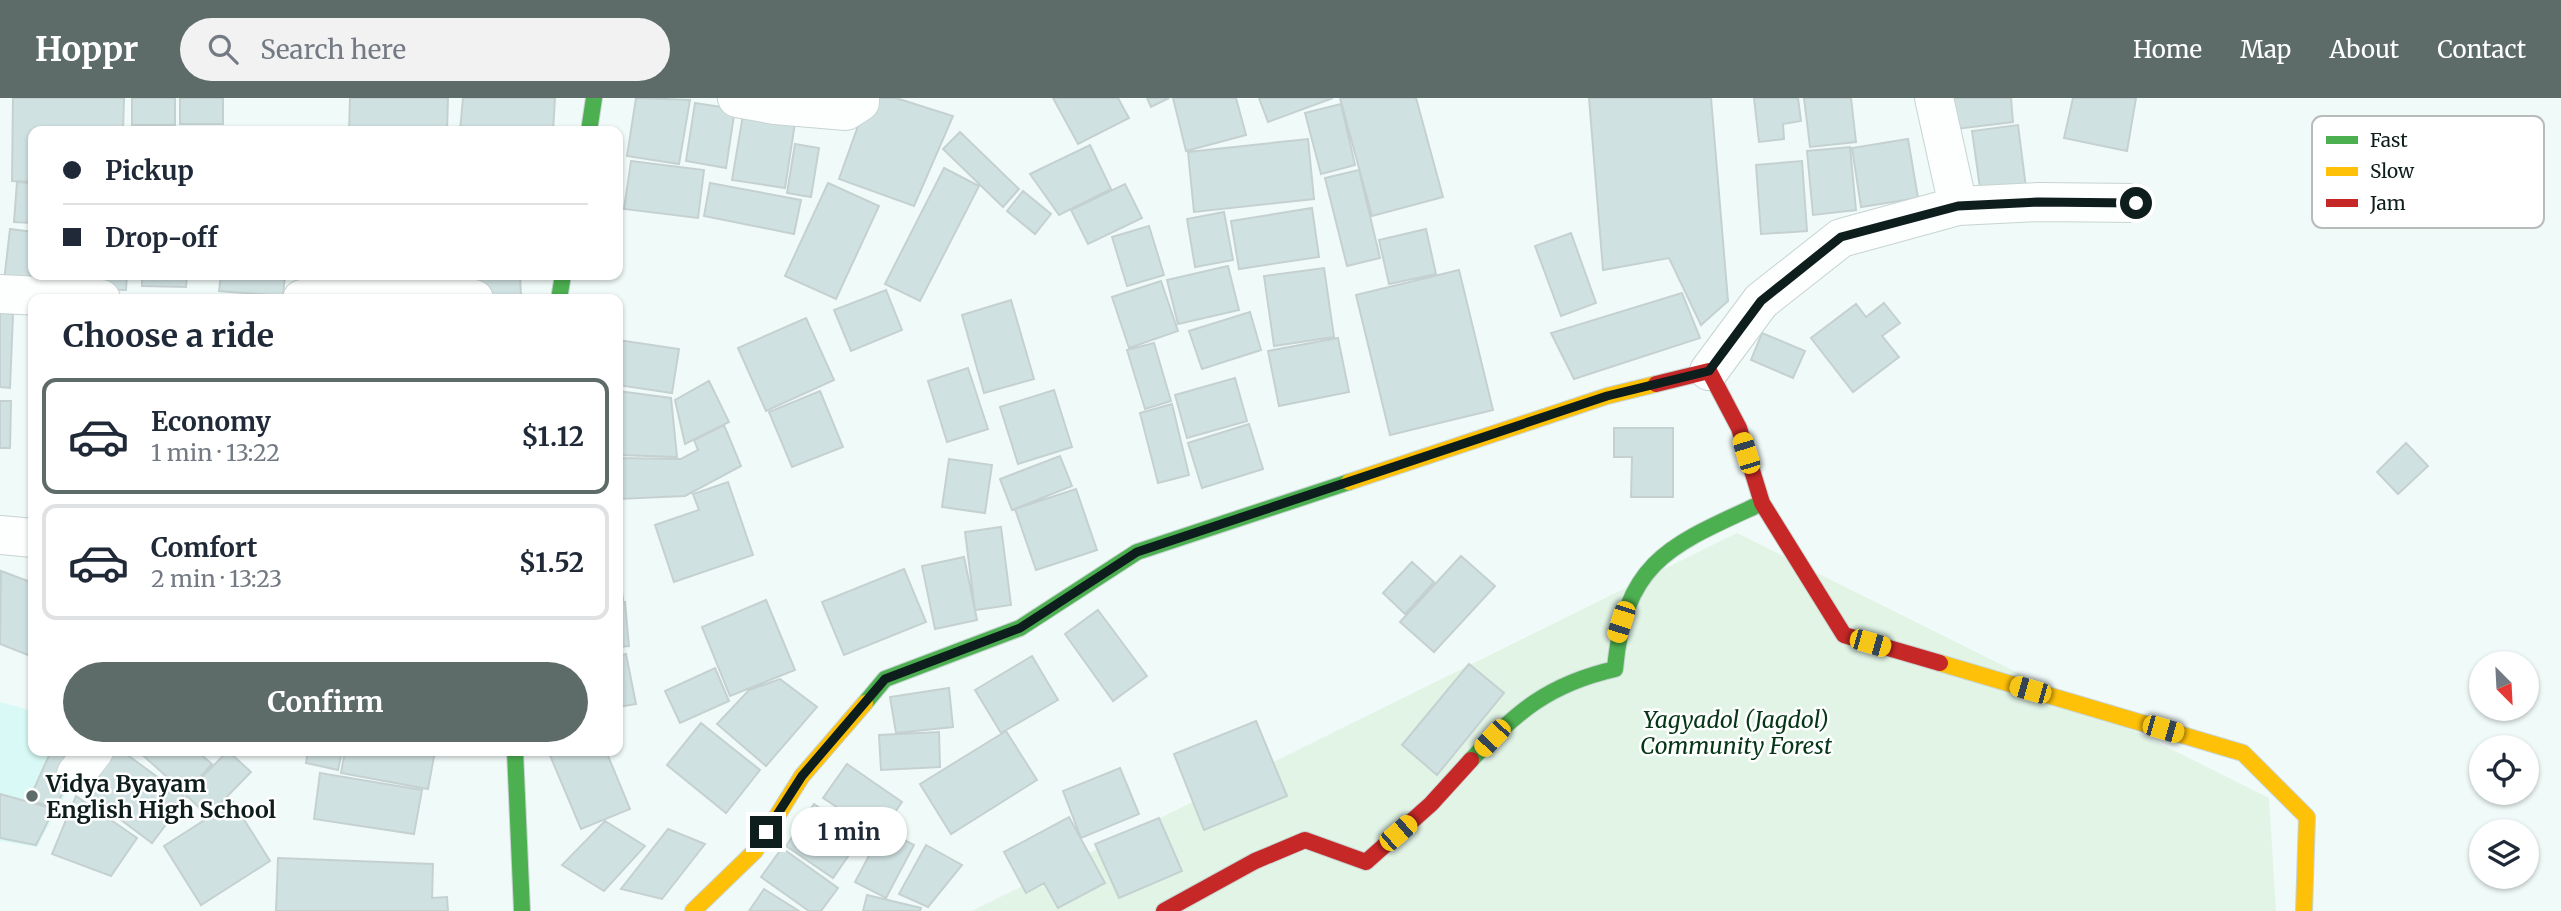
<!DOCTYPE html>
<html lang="en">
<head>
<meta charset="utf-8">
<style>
  :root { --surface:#fff; --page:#f2f2f3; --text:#1f2937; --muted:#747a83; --line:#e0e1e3; --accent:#5d6b69 }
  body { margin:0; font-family:Merriweather,serif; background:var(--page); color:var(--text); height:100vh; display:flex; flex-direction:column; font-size:26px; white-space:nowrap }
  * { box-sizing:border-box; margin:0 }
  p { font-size:23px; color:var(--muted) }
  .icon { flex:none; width:38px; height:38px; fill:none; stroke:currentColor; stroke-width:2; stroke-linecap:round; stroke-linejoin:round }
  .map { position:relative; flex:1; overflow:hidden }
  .side { position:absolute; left:28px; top:196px; width:595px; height:462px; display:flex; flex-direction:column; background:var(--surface); border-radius:14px; box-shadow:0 2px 5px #0004 }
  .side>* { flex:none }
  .hud { position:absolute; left:28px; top:28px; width:595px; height:154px; border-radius:14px; box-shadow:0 2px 5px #0004; display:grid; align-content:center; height:154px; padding:0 35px; background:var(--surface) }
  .needle { width:46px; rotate:156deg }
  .buttons { position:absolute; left:2469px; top:553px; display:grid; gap:14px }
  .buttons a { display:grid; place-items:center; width:70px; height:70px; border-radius:50%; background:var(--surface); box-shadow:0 2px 5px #0004; font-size:35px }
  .end { position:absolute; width:32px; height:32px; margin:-16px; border:9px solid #0e1e1c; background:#fff; box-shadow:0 0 0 4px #fff }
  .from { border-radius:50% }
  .bubble { position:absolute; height:49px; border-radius:24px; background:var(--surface); box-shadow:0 2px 5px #0004; font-size:23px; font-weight:700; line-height:49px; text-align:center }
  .car { position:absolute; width:21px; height:42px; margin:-21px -10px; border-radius:9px; box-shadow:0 0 5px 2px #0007; background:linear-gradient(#f5c518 24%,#345 0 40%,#f5c518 0 76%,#345 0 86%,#f5c518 0) }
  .hud b { display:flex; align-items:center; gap:24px; height:66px; font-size:26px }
  .hud b+b { border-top:2px solid var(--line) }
  .hud i { width:18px; height:18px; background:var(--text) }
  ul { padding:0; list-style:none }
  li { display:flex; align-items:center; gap:21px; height:116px; margin:0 14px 10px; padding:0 21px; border:4px solid var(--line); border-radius:14px }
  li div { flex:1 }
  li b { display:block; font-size:26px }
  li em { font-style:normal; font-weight:700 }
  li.selected { border-color:var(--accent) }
  li>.icon { width:63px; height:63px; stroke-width:1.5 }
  h2 { padding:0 35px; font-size:32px; line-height:84px }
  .cta { display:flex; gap:14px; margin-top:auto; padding:14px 35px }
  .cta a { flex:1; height:80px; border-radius:42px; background:var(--accent); color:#fff; font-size:28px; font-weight:700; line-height:80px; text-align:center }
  header { display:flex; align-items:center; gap:42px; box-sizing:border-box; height:98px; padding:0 35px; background:var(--accent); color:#fff }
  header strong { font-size:33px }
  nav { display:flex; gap:38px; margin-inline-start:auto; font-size:24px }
  .search { width:490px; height:63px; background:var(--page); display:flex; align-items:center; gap:18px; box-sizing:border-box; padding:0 24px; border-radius:38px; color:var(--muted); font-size:26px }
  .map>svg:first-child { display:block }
  .built { fill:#d8f9f5 }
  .green { fill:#e1f4e6 }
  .building { fill:#d0e1e1; stroke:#c5d1d1; stroke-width:2 }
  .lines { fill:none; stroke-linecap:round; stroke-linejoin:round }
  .street-casing { stroke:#c7d4d2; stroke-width:40 }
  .fast-casing { stroke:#c7d4d2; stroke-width:18 }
  .slow-casing { stroke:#c7d4d2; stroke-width:18 }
  .jam-casing { stroke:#c7d4d2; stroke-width:18 }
  .street { stroke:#fdfefe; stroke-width:38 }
  .fast { stroke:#4caf50; stroke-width:16 }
  .slow { stroke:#ffc107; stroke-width:16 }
  .jam { stroke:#c62828; stroke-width:16 }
  .route { stroke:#0e1e1c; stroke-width:9 }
  .poi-dot { fill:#5d6b69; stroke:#fff; stroke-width:2.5 }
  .labels { text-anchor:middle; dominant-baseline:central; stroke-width:5; stroke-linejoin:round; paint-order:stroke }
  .park-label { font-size:23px; font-style:italic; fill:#053616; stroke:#fff }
  .poi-label { font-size:23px; font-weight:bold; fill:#0e1e1c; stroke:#fff; text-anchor:start }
  .key { fill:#fff; stroke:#b7bcbb; stroke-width:2 }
  .key-label { font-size:19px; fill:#0e1e1c }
</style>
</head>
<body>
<header>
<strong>Hoppr</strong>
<div class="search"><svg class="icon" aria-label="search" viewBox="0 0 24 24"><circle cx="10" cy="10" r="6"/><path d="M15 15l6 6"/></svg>Search here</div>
<nav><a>Home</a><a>Map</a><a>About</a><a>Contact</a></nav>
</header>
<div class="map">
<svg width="2561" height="813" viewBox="0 0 2561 813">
  <rect width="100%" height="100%" fill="#f0faf8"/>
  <path class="built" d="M0,604L33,613V653H89L37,749L0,743Z"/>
  <path class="green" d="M1737,435L2269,700L2276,813H972Z"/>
  <path class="building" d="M13,0H124L123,33H33V84L12,83Z
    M132,0H175V27H132Z
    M180,0H223V26H180Z
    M350,0H448L447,33H349Z
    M463,0H555L553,33H460Z
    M636,0L690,2L679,66L627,58Z
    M868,0H896L953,18L914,108L839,81Z
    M1053,0H1118L1129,20L1078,46Z
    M1147,0H1169L1151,9Z
    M1173,0H1236L1246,37L1186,53Z
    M1259,0H1333L1268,24Z
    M1340,0H1416L1443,99L1372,118Z
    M1589,0H1711L1728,203L1701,227L1669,160L1603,172Z
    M1754,0H1798L1801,23L1783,26L1784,41L1759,44Z
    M1804,0H1851L1856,44L1810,49Z
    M1953,0H2011L2013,24L1956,31Z
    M2073,0H2136L2127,53L2064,40Z
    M695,5L735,11L726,70L686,63Z
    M1341,6L1355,67L1321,76L1305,15Z
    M743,17L795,25L785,90L732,82Z
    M2018,27L2026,90L1981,97L1972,33Z
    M960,34L1019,91L1003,109L943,51Z
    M1308,41L1314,101L1194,114L1188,54Z
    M1908,41L1918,100L1861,109L1852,50Z
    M795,46L819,50L811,99L787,95Z
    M1090,47L1111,91L1059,117L1030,76Z
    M1850,49L1856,112L1813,117L1807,53Z
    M631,63L704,72L698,120L624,111Z
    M1802,63L1807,133L1761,136L1756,67Z
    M944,70L979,88L920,203L885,186Z
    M1359,72L1380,160L1347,168L1325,80Z
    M17,84L33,85V125L14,124Z
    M710,85L801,102L794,136L704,118Z
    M828,85L879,108L836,201L785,178Z
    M1125,86L1142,120L1088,146L1071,112Z
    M1023,93L1051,116L1035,136L1007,113Z
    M1312,110L1319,159L1239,171L1231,123Z
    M1224,114L1233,162L1195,169L1187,121Z
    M1149,128L1164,177L1127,188L1112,139Z
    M10,131L33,134V177H74L72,192L4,183Z
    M1426,131L1436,176L1389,186L1379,142Z
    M1571,135L1596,205L1561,218L1535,148Z
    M1228,168L1239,212L1178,226L1167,182Z
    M1324,170L1334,239L1274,248L1264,178Z
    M1459,172L1493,312L1390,337L1356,197Z
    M83,177H127L126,192L82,191Z
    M142,177H187L186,189L142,188Z
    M221,177H285L283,198L219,193Z
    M325,177H398L397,194L325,193Z
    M405,177H449V199H405Z
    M451,177H520L521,198L452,200Z
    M1161,183L1178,233L1129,250L1112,199Z
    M886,192L902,232L851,253L834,212Z
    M1682,195L1700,240L1574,281L1551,235Z
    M1011,202L1034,281L984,295L962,217Z
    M1884,205L1900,225L1882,238L1899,259L1853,294L1811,240L1856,206L1866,219Z
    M1250,214L1261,252L1202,271L1189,233Z
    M0,215L13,216L10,290L0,289Z
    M806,220L834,282L766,313L738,250Z
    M1762,235L1805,253L1793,280L1751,262Z
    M1338,240L1349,294L1279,308L1268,253Z
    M618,242L679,251L672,295L618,287Z
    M1154,245L1171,303L1145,311L1127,252Z
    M968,270L988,331L947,344L928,283Z
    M1235,280L1247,323L1187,340L1175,297Z
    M709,283L729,324L685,346L675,302Z
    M1054,292L1072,349L1018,366L1000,309Z
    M618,293L671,300L677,359L618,357Z
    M820,293L843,349L792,369L769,314Z
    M0,303H11L10,350H0Z
    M1172,306L1189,377L1158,385L1140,315Z
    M1249,326L1263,371L1202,390L1188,345Z
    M724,327L741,368L685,398L618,401V360L681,361L698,352L694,342Z
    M1614,330H1673V399H1631L1632,359H1614Z
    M2406,345L2428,368L2398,396L2377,374Z
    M1060,358L1072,388L1012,412L1000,381Z
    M949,361L992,367L985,415L942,409Z
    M728,384L753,457L674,484L655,427L699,412L693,396Z
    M1076,391L1097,452L1036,472L1015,411Z
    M1001,429L1011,507L975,512L965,434Z
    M1461,458L1495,488L1434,554L1400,524Z
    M964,459L977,522L935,531L922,468Z
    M618,462L623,502L618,503Z
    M1412,464L1434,484L1405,516L1383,495Z
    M904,471L926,524L844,557L822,504Z
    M1,473L33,485V559L0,546Z
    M766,502L795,572L730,598L702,529Z
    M625,504L629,548L618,549V505Z
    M1098,512L1147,578L1113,603L1065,536Z
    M626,556L636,606L618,609V558Z
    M1032,558L1058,602L1001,635L975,592Z
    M1469,566L1504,595L1437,677L1402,647Z
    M715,570L729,603L680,625L665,593Z
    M780,581L817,609L766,668L717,626L749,592Z
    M949,590L953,629L896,635L890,599Z
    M1256,623L1287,698L1204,732L1174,656Z
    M701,625L760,672L726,715L667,667Z
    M1006,633L1037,682L951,736L920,686Z
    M939,634L940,669L881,672L879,637Z
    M51,653H84L55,710L29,702Z
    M111,653H122L186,700L152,745L81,692Z
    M138,653H197L212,666L185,695Z
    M228,653L251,674L208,718L185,696Z
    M308,653H342L338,672L306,665Z
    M345,653H435L428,691L341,675Z
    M555,653H606L630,711L581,731L549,655Z
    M847,666L902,704L879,737L823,700Z
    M1120,670L1139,716L1081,740L1063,693Z
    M320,675L422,692L414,736L314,721Z
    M0,696L54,711L36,747L0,740Z
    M76,698L137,740L111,778L52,756Z
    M233,704L270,763L201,807L164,748Z
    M814,706L862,738L833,780L786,748Z
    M1069,719L1105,785L1058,810L1044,785L1026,795L1004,754Z
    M1159,720L1182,773L1119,800L1095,746Z
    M605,723L645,748L604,793L562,767Z
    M668,731L705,746L662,801L621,791Z
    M883,731L914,747L886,800L855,784Z
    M926,747L962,767L928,809L899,796Z
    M782,750L838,790L821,813H809L761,779Z
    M278,760L433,766L432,800L447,799L448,813H276Z
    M764,791L799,813H749Z
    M867,797L921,810L920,813H863Z"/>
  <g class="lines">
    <g class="street-casing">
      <path id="street" d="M737,0L775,7L846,13L860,4V0
        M1934,0L1958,108
        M0,196L101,201
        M302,201H474
        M1709,273L1761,203L1841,140L1958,108L2038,104L2136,105
        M0,437L33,440
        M76,676L94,653"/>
    </g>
    <g class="fast-casing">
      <path id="fast" d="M589,33L594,0
        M559,201L563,177
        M865,605L885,581L1020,530L1137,454L1349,384
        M515,653L522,813
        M1471,662C1516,614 1549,586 1615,571C1625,462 1671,447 1762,405"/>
    </g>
    <g class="slow-casing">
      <path id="slow" d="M1349,384L1607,298L1656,286
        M1940,565L2243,655L2307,719L2304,813
        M693,813L755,753L802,678L865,605"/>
    </g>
    <g class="jam-casing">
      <path id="jam" d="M1656,286L1709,273L1739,330L1762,405L1844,537L1940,565
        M1164,813L1255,763L1305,742L1366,764L1431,706L1471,662"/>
    </g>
    <use href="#street" class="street"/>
    <use href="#fast" class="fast"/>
    <use href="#slow" class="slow"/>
    <use href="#jam" class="jam"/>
  </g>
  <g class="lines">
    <path class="route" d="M766,734L802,678L885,581L1020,530L1137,454L1607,298L1709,273L1761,203L1841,139L1958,108L2038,104L2136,105"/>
  </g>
  <circle class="poi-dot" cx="32" cy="698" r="7"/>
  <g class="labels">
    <g class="park-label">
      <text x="1736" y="621">Yagyadol (Jagdol)<tspan x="1736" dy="26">Community Forest</tspan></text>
    </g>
    <g class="poi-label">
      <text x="46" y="685">Vidya Byayam<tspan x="46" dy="26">English High School</tspan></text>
    </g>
  </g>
  <rect x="2312" y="18" width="232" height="112" rx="10" class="key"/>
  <rect x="2326" y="38" width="32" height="8" fill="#4caf50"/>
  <rect x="2326" y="69" width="32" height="9" fill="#ffc107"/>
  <rect x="2326" y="101" width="32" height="8" fill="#c62828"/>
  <g class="key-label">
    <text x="2370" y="49">Fast</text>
    <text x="2370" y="80">Slow</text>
    <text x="2370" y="112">Jam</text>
  </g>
</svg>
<div class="buttons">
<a><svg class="needle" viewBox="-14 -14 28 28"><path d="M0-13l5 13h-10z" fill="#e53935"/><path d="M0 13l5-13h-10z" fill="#747a83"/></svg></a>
<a><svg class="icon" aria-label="locate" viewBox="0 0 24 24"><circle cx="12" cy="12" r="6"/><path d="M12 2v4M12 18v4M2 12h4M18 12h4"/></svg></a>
<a><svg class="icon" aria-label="layers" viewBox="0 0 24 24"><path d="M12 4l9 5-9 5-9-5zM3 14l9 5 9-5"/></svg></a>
</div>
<i class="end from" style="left:2136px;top:105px"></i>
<i class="end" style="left:766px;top:734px"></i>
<div class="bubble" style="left:791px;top:709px;width:116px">1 min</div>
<i class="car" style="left:1746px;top:355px;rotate:343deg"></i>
<i class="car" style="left:1621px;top:524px;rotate:198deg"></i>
<i class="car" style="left:1870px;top:545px;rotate:106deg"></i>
<i class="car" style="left:2030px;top:592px;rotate:286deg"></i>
<i class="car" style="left:2163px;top:631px;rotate:106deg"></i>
<i class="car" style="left:1492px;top:640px;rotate:223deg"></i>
<i class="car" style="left:1398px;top:735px;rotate:49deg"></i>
<div class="hud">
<b><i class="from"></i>Pickup</b>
<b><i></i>Drop-off</b>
</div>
<section class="side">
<h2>Choose a ride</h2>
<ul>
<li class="selected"><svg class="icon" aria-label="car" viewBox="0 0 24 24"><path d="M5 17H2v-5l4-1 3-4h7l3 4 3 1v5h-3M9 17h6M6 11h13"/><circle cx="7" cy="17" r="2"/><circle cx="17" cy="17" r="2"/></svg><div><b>Economy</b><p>1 min · 13:22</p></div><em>$1.12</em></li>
<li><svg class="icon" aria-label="car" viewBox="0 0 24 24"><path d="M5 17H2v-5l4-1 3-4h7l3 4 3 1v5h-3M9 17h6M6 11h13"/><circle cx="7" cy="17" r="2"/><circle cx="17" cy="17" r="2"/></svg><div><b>Comfort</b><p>2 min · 13:23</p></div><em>$1.52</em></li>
</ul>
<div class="cta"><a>Confirm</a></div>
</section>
</div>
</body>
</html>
